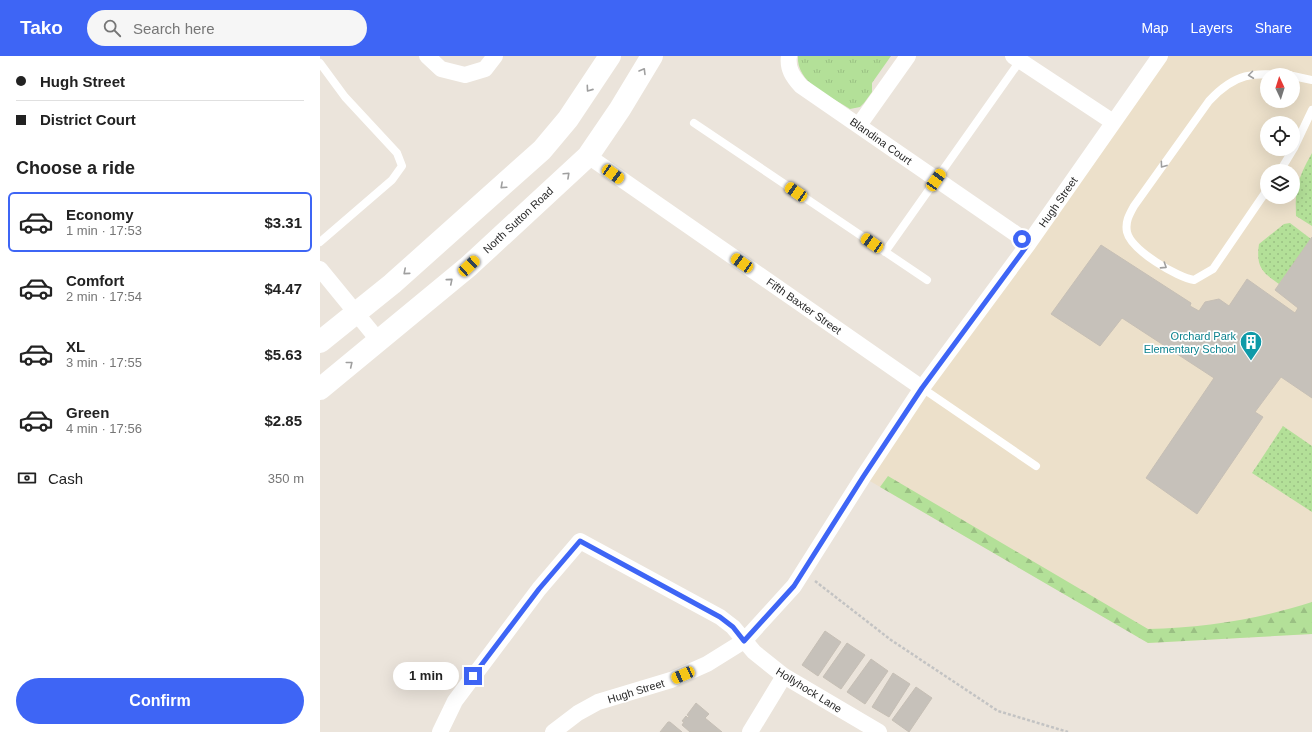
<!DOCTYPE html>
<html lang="en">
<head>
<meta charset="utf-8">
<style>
  :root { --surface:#fff; --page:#f6f6f6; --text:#222; --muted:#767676; --line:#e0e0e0; --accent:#3e65f5 }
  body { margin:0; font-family:Helvetica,sans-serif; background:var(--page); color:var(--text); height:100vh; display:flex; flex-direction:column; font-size:15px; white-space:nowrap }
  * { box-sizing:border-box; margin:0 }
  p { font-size:13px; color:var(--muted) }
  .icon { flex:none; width:22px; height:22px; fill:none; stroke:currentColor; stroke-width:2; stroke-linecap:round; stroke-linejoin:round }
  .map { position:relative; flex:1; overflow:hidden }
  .side { display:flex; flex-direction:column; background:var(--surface); width:320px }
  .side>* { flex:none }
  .top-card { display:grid; align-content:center; height:88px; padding:0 16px; background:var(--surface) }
  .needle { width:26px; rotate:356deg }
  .controls { position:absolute; left:940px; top:12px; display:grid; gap:8px }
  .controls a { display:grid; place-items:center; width:40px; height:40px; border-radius:50%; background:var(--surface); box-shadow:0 4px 16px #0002; font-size:20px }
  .end { position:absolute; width:18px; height:18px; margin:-9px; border:5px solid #3e65f5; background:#fff; box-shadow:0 0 0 2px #fff }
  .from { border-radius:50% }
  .bubble { position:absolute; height:28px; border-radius:14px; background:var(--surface); box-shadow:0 4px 16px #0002; font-size:13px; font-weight:700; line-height:28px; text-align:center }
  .car { position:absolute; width:12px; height:24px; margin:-12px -6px; border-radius:5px; box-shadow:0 0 3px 1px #0007; background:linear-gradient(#f5c518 24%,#345 0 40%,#f5c518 0 76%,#345 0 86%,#f5c518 0) }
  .top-card b { display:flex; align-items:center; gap:14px; height:38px; font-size:15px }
  .top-card b+b { border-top:1px solid var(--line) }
  .top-card i { width:10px; height:10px; background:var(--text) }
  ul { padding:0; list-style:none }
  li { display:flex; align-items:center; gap:12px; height:60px; margin:0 8px 6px; padding:0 8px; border:2px solid transparent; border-radius:6px }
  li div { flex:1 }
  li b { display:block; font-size:15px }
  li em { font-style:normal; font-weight:700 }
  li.current { border-color:var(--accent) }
  li>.icon { width:36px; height:36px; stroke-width:1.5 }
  h2 { padding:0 16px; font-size:18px; line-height:48px }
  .pay { display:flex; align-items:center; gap:10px; height:44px; padding:0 16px; font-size:15px }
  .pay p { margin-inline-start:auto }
  .button { display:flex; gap:8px; margin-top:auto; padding:8px 16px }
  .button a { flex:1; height:46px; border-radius:24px; background:var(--accent); color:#fff; font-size:16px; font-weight:700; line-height:46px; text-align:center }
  header { display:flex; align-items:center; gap:24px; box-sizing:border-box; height:56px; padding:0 20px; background:var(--accent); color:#fff }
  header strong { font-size:19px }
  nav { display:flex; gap:22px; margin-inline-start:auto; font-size:14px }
  .search { width:280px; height:36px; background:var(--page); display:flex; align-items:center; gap:10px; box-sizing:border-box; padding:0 14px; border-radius:22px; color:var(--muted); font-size:15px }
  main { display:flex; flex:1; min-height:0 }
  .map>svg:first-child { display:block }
  .education { fill:#ece0ca; fill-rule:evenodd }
  .grass { fill:url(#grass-tufts) }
  .forest { fill:url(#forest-firs) }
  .park { fill:url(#park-dots) }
  .building { fill:#c6c1ba; stroke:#c6bfb5 }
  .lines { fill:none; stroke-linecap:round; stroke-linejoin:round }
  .path { stroke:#c3c3c3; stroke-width:2.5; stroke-dasharray:3 2; stroke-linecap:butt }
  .service { stroke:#fff; stroke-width:8 }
  .minor { stroke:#fff; stroke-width:16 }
  .secondary { stroke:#fff; stroke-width:22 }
  .oneway { stroke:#9f9f9f }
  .route { stroke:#3e65f5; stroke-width:5 }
  .labels { text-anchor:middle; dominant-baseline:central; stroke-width:3.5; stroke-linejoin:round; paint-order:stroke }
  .street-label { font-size:11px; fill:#292929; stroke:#fff }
  .culture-label { font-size:11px; fill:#0d838f; stroke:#fff; text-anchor:end }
</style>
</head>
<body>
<header>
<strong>Tako</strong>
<div class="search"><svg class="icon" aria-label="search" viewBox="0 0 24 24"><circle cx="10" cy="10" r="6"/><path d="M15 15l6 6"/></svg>Search here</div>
<nav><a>Map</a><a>Layers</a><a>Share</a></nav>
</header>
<main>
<section class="side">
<div class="top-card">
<b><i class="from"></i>Hugh Street</b>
<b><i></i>District Court</b>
</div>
<h2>Choose a ride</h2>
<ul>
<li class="current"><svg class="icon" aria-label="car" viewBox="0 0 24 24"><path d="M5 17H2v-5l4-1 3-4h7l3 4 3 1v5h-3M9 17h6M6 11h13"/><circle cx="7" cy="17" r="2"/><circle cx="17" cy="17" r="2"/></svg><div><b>Economy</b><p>1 min · 17:53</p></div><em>$3.31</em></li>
<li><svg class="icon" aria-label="car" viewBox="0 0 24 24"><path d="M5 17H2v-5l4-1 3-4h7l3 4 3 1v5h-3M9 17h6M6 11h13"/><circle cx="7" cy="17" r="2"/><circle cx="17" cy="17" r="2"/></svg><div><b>Comfort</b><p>2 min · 17:54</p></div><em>$4.47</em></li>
<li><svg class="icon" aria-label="car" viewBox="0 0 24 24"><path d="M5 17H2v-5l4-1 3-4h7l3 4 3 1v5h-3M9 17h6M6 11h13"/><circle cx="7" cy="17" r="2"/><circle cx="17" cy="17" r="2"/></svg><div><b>XL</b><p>3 min · 17:55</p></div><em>$5.63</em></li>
<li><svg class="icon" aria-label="car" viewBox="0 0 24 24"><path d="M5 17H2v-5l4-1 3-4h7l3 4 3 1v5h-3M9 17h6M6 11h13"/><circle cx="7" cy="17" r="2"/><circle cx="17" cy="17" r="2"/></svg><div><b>Green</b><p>4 min · 17:56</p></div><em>$2.85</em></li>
</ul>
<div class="pay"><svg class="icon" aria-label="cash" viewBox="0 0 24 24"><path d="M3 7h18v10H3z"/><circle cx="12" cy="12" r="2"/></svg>Cash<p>350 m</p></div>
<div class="button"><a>Confirm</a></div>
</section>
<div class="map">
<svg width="992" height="676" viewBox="0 0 992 676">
  <defs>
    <pattern id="grass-tufts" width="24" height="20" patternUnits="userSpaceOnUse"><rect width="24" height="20" fill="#b3e098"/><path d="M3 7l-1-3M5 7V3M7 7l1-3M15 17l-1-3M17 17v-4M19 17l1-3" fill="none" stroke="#9ac083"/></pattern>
    <pattern id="forest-firs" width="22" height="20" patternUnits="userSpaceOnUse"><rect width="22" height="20" fill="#b3e098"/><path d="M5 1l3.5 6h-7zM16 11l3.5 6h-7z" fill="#9ac083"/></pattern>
    <pattern id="park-dots" width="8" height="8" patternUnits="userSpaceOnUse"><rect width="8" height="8" fill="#b3e098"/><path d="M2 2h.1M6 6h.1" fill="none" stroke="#9ac083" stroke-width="1.8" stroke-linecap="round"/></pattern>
  </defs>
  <rect width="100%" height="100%" fill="#ebe4db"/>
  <path class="education" d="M840,0H992V578L828,587L543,421ZM947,19H973V45H947ZM947,67H973V93H947ZM947,115H973V141H947Z"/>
  <path class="grass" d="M478,0H571L552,27V36L544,47L540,51L530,53C510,40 476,27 478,0Z"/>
  <path class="forest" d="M568,420L828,573C884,572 939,563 992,546V578L828,587L560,431Z"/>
  <path class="park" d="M992,97V170L976,160C975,132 978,122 992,97Z
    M970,167L991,183L959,228C941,216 936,210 939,188L964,168Z
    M963,370L992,390V456L932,417Z"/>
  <path class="building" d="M992,181V342L961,321L935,356L943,361L877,458L826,422L894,322L802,262L780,290L731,258L781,189L871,247L870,250L879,255L885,246L899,243L909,250L927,223L975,257L978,252L955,234Z
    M505,575L521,586L498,620L482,609Z
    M527,587L545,599L521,633L503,621Z
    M551,603L568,615L545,648L527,636Z
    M573,617L590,628L569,661L552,651Z
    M596,631L612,642L589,676L572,664Z
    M376,647L389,658L385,662L402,676H370L362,669L364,666L362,665L366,660L368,662L369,660L367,659Z
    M348,666H350L362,676H340Z"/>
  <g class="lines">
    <path class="path" d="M495,525L571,584L678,655L748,676"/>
    <path class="service" d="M0,7L25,41L77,97L82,110L72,124L0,186
      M973,20L992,24
      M374,67L607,224
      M960,115L974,92L992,54
      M947,134L893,213L874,224C858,222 811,194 807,176C805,166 809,159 814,150L889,45C916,16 932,17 970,19
      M565,196L702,2
      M602,332L716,410"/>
    <path class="minor" d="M107,0L121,13L145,19L165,13L175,0
      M469,0C467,13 473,21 481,30L709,187
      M693,0L793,66
      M539,69L588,0
      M268,100L602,332
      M0,213L59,285
      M120,676L135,645L219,533L260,485L400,561L413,571L434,596L464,620L559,676
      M233,676L258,657L278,646L351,624L387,608L424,585L474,530L543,421L602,332L709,187L840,0
      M430,676L464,620"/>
    <path class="secondary" d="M0,286L72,228L222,94L248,63L290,0
      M0,333L149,210L268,100L300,53L332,0"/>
  </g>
  <defs><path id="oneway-chevron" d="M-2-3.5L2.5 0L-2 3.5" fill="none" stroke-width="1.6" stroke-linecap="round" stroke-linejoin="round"/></defs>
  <g class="oneway">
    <use href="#oneway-chevron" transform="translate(323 15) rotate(-59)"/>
    <use href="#oneway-chevron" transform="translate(931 19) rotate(173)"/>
    <use href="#oneway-chevron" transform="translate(269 33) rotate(125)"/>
    <use href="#oneway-chevron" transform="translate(843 109) rotate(126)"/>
    <use href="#oneway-chevron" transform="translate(247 119) rotate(-43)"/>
    <use href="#oneway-chevron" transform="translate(183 130) rotate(138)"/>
    <use href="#oneway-chevron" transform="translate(844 210) rotate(33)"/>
    <use href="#oneway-chevron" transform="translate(86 216) rotate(139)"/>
    <use href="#oneway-chevron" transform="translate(130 225) rotate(-40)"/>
    <use href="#oneway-chevron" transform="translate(30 308) rotate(-39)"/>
  </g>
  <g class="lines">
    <path class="route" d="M153,620L219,533L260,485L400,561L413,571L424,585L474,530L543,421L602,332L709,187L702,183"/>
  </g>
  <defs>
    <g id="building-pin" transform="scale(1.15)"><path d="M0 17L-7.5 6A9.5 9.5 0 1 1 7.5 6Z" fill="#0f9aa8" stroke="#fff"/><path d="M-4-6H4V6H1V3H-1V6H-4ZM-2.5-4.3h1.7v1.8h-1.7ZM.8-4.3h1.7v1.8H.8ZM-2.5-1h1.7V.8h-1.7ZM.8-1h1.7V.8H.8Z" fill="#fff"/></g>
  </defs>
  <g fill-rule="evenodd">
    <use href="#building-pin" x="931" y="286"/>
  </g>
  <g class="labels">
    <g class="street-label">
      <text transform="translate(561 85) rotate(35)">Blandina Court</text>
      <text transform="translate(738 146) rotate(-55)">Hugh Street</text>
      <text transform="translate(198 164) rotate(-43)">North Sutton Road</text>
      <text transform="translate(484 250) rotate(35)">Fifth Baxter Street</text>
      <text transform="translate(489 634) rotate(32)">Hollyhock Lane</text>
      <text transform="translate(316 635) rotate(-17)">Hugh Street</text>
    </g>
    <g class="culture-label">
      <text x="916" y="280">Orchard Park<tspan x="916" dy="13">Elementary School</tspan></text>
    </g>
  </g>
</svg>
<div class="controls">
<a><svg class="needle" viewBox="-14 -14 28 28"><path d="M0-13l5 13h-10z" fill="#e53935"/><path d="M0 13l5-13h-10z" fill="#767676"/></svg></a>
<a><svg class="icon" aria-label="locate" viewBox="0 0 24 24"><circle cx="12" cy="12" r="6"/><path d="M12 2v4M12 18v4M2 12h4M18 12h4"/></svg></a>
<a><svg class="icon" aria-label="layers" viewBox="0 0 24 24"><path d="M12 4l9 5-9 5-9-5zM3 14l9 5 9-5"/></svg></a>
</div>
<i class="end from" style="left:702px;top:183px"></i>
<i class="end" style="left:153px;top:620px"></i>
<div class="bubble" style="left:73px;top:606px;width:66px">1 min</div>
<i class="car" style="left:293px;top:118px;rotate:125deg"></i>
<i class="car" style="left:616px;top:124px;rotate:35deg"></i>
<i class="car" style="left:476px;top:136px;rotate:304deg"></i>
<i class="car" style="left:552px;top:187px;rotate:304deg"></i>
<i class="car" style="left:422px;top:207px;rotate:305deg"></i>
<i class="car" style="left:149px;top:210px;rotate:47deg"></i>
<i class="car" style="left:363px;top:619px;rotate:246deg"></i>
</div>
</main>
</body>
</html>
